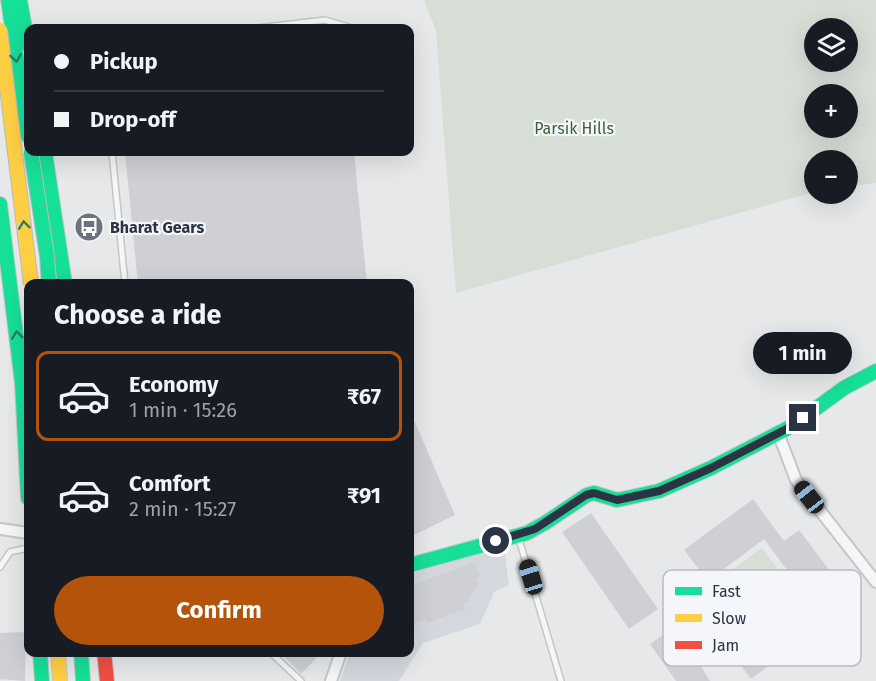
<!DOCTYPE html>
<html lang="en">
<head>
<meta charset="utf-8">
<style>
  :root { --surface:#171b24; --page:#242831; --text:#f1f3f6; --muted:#9ea1a6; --line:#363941; --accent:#b45309 }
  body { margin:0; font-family:"Fira Sans",sans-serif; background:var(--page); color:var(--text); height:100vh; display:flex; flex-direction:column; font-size:22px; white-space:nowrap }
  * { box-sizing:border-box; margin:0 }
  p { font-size:20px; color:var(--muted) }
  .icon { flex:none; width:33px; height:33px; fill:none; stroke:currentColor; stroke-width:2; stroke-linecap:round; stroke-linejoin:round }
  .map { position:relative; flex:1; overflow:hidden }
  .sheet { position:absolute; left:24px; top:279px; width:390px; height:378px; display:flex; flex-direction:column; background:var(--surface); border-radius:12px; box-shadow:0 6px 24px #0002 }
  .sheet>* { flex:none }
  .hud { position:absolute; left:24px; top:24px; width:390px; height:132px; border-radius:12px; box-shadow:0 6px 24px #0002; display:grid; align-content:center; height:132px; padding:0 30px; background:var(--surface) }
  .fabs { position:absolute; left:804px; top:18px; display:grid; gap:12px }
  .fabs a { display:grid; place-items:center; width:54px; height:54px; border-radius:50%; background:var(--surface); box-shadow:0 6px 24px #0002; font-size:30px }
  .end { position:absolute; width:27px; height:27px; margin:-14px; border:8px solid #2b3445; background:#fff; box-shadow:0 0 0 3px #fff }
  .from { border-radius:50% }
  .bubble { position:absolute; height:42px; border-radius:21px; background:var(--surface); box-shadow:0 6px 24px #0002; font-size:20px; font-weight:700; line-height:42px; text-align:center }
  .car { position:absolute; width:18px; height:36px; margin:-18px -9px; border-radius:8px; box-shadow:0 0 4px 2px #0007; background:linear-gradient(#222 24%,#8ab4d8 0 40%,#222 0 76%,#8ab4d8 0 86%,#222 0) }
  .hud b { display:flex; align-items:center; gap:21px; height:57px; font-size:22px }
  .hud b+b { border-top:2px solid var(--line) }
  .hud i { width:15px; height:15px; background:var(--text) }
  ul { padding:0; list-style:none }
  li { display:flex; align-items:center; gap:18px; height:90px; margin:0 12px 9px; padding:0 18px; border:3px solid transparent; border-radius:12px }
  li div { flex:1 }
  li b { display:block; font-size:22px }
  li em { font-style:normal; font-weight:700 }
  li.active { border-color:var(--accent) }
  li>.icon { width:54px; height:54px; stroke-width:1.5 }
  h2 { padding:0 30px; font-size:27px; line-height:72px }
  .button { display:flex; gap:12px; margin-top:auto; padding:12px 30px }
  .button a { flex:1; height:69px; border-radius:36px; background:var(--accent); color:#fff; font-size:24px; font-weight:700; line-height:69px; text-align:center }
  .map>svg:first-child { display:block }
  .built { fill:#d4d7dd }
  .green { fill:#d6ded6; fill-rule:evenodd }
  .building { fill:#ced0d3 }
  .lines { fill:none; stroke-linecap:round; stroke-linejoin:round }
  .lane-casing { stroke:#c4c6c8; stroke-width:8 }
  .street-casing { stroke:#c4c6c8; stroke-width:14 }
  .fast-casing { stroke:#c4c6c8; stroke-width:16 }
  .slow-casing { stroke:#c4c6c8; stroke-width:16 }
  .jam-casing { stroke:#c4c6c8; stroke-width:16 }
  .lane { stroke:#f5f6f7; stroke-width:5 }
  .street { stroke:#f5f6f7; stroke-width:10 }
  .fast { stroke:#16e098; stroke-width:14 }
  .slow { stroke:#ffcf43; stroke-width:14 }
  .jam { stroke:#f24e42; stroke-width:14 }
  .fast-bridge-casing { stroke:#b8bbbf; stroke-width:16; stroke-linecap:butt }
  .slow-bridge-casing { stroke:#b8bbbf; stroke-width:16; stroke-linecap:butt }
  .fast-bridge { stroke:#16e098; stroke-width:14 }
  .slow-bridge { stroke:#ffcf43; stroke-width:14 }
  .oneway { stroke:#22816a }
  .route { stroke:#2b3445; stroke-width:8 }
  .labels { text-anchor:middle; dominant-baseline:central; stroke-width:4.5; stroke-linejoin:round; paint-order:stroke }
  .park-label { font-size:16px; fill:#3f6138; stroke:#f4f6f9 }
  .poi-label { font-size:16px; font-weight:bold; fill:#2b3445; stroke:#f4f6f9; text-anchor:start }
  .key { fill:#f4f6f9; stroke:#b8bcc3; stroke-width:1.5 }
  .key-label { font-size:16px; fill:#2b3445 }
</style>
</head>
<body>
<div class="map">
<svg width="876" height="681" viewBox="0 0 876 681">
  <rect width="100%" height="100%" fill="#e6e8ea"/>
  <path class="built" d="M504,547L509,585L494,592L480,624L423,643L399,681H340L350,653L410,652V575L429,566Z"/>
  <path class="green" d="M424,0H876V183L848,186V160H814V192L456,293L436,31ZM814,28H848V62H814ZM814,94H848V128H814Z
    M762,548L818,622L779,650L724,576Z"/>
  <path class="building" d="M125,152H354L367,284H138Z
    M410,411L455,515L410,537Z
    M753,499L784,541L799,530L848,595L821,615L815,607L783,631L766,609L798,585L764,539L708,581L684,550Z
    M591,513L658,609L629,629L562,532Z
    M474,562L480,576L476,579L478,584L468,599L469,602L463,604L465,609L427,623L426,619L410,625V596L412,595L410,586Z
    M729,593L778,659L751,679L702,614Z
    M673,628L702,668L710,681H676L650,644Z
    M26,632L25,681L0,679V633Z
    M280,652H322L301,674Z"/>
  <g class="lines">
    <g class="lane-casing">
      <path id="lane" d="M257,28L325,20L352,28
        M112,152L125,284
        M519,539L561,681
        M0,567L10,552L28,548
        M270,652L301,681"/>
    </g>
    <g class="street-casing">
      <path id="street" d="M778,433L796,480L876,582
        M0,529L28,533
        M331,681L341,652"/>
    </g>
    <g class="fast-casing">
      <path id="fast" d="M8,0L28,136
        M20,0L28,45
        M45,152L65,284
        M0,204L22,383L28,498
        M410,565L527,533L545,523L587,495L594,493L617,500L659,491L711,468L792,426L844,388L876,371
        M40,652L42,681
        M81,652L83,681"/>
    </g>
    <g class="slow-casing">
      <path id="slow" d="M58,652L60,681"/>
    </g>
    <g class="jam-casing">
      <path id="jam" d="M104,652L107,681"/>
    </g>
    <use href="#lane" class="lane"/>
    <use href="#street" class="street"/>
    <use href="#fast" class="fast"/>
    <use href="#slow" class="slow"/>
    <use href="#jam" class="jam"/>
    <g class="fast-bridge-casing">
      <path id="fast-bridge" d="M31,152L47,256L49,284"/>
    </g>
    <g class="slow-bridge-casing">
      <path id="slow-bridge" d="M0,30L31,284"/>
    </g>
    <use href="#fast-bridge" class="fast-bridge"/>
    <use href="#slow-bridge" class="slow-bridge"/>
  </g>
  <defs><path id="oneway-chevron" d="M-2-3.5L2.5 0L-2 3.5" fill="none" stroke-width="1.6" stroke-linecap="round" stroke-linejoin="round" transform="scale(1.5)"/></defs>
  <g class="oneway">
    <use href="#oneway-chevron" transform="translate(16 58) rotate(81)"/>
    <use href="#oneway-chevron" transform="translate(24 225) rotate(-97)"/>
    <use href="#oneway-chevron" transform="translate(17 335) rotate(-97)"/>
  </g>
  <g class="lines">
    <path class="route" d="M496,541L535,529L586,495L594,493L617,500L659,491L711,468L792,426L803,418"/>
  </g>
  <defs>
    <g id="bus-disc" transform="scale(1.5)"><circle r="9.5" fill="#6c737f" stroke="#f4f6f9"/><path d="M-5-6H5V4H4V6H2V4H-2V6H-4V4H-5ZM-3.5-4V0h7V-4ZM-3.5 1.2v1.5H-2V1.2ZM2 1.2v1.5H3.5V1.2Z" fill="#fff"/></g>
  </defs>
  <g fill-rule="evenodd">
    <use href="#bus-disc" x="89" y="227"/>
  </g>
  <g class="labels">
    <g class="park-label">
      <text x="574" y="128">Parsik Hills</text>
    </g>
    <g class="poi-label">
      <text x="110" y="227">Bharat Gears</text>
    </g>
  </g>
  <rect x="663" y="570" width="198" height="96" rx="9" class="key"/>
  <rect x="675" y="587" width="27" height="8" fill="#16e098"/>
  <rect x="675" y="614" width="27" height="8" fill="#ffcf43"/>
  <rect x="675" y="641" width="27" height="8" fill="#f24e42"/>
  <g class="key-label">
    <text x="712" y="597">Fast</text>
    <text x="712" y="624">Slow</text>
    <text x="712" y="651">Jam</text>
  </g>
</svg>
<div class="fabs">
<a><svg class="icon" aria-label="layers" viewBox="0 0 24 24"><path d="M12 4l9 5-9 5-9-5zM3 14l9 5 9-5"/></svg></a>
<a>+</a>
<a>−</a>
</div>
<i class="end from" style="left:496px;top:541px"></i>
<i class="end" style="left:803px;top:418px"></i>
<div class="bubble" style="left:753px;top:332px;width:99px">1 min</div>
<i class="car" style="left:809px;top:497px;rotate:322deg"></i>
<i class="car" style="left:531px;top:577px;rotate:343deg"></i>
<div class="hud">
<b><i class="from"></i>Pickup</b>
<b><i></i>Drop-off</b>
</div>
<section class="sheet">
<h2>Choose a ride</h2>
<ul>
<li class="active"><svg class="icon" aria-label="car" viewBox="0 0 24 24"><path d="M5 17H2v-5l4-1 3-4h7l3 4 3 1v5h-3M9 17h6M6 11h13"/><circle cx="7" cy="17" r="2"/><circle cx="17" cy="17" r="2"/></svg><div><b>Economy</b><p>1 min · 15:26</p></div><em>₹67</em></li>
<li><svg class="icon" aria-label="car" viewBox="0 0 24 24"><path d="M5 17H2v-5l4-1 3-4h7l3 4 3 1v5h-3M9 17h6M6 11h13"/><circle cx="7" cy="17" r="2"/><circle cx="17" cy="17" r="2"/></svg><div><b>Comfort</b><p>2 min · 15:27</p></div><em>₹91</em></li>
</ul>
<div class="button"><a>Confirm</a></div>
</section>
</div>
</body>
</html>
